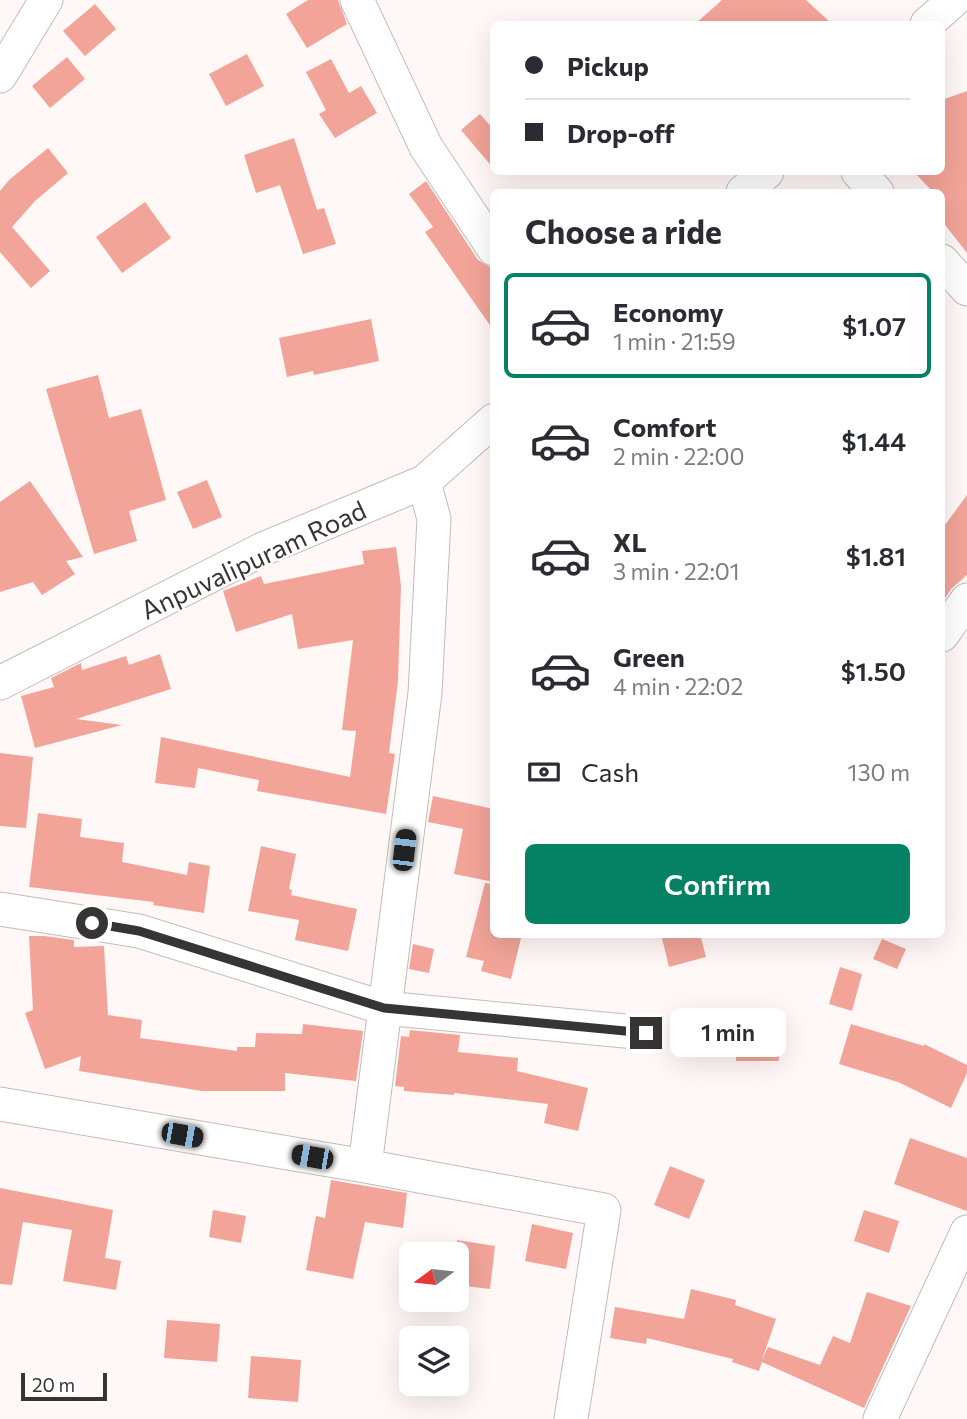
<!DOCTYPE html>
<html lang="en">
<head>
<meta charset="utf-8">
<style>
  :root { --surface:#fff; --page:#f7f7f7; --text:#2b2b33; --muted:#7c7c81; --line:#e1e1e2; --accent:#048263 }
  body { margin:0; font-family:Commissioner,sans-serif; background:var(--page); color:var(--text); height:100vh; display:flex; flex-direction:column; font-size:26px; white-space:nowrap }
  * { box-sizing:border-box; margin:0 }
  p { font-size:23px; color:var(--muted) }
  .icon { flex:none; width:38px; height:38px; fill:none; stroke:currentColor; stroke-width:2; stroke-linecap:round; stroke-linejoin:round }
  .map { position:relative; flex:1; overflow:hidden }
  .side { position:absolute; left:490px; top:189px; width:455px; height:749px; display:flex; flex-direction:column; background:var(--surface); border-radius:10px; box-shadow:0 7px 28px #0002 }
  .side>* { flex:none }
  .top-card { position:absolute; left:490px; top:21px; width:455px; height:154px; border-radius:10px; box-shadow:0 7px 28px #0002; display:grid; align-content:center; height:154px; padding:0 35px; background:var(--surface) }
  .needle { width:46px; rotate:255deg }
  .controls { position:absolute; left:399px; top:1242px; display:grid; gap:14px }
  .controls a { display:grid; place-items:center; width:70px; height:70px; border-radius:10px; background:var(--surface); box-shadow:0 7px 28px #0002; font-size:35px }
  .scale { position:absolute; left:21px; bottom:18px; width:86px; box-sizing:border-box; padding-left:7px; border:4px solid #373434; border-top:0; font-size:19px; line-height:24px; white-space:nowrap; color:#373434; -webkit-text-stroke:5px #fff; paint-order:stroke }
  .end { position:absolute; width:32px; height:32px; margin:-16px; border:9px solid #373434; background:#fff; box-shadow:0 0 0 4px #fff }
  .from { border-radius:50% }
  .bubble { position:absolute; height:49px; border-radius:10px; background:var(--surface); box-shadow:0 7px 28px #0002; font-size:23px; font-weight:600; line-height:49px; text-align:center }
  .car { position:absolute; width:21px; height:42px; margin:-21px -10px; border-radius:9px; box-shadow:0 0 5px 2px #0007; background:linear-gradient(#222 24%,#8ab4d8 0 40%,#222 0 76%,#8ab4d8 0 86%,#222 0) }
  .top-card b { display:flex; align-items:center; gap:24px; height:66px; font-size:26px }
  .top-card b+b { border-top:2px solid var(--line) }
  .top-card i { width:18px; height:18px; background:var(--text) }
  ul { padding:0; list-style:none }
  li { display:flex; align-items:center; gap:21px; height:105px; margin:0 14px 10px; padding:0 21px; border:4px solid transparent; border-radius:10px }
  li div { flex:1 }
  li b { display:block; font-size:26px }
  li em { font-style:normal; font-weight:600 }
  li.selected { border-color:var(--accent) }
  li>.icon { width:63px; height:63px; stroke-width:1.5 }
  h2 { padding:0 35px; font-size:32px; line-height:84px }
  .pay { display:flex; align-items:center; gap:18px; height:77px; padding:0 35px; font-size:26px }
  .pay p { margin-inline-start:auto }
  .button { display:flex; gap:14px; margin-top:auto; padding:14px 35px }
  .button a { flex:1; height:80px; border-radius:10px; background:var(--accent); color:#fff; font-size:28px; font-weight:600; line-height:80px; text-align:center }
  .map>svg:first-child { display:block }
  .building { fill:#f2a498 }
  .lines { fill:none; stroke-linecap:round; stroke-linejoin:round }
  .minor-casing { stroke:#c2bcbb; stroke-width:35 }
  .minor { stroke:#fff; stroke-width:33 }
  .route { stroke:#373434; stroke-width:9 }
  .labels { text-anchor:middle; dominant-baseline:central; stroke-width:5; stroke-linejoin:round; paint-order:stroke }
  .street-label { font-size:26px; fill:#373434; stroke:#fff }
</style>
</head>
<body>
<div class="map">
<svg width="967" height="1419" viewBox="0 0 967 1419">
  <rect width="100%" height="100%" fill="#fff8f7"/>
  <path class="building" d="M308,0H338L347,24L307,48L286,14Z
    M722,0H806L832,24H695Z
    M95,4L116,29L85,56L63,31Z
    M247,54L264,86L226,106L209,74Z
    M67,57L85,79L50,108L32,86Z
    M331,59L349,93L361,86L377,113L335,138L319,114L326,110L306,72Z
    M967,91V253L942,221V192H933L914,172H942V100Z
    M480,114L494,130V169L461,130Z
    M294,138L317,210L324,208L336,244L303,254L280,185L256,193L244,155Z
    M48,148L68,173L35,201L12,227L50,271L31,288L0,252V191L9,180Z
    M426,181L478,260L490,267L494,273V331L425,232L433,227L409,194Z
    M145,202L171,238L122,273L96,237Z
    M371,319L379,361L314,375L313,371L287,377L279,338Z
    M98,375L109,418L141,409L166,500L129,511L137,541L94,554L46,389Z
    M207,480L222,517L193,529L177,492Z
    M30,481L83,557L66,561L75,574L42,595L33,582L0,592V502Z
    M967,495V575L951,589L942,603V529Z
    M396,547L401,586L398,681L389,753L395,754L386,814L257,791L259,780L198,768L195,788L155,783L161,737L350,777L356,731L342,730L353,640L298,649L292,614L236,632L223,591L261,576L264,584L364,564L362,551Z
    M160,654L171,689L76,719L122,725L35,748L21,696L54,687L51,678L81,663L82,670L126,656L129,665Z
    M0,753L33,757L26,828L0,826Z
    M433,796L494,809V882L454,874L463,829L428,822Z
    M38,813L82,819L80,837L124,843L122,862L187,875L189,862L210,866L204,913L153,905L154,902L29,887Z
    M261,846L296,854L289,889L292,890L291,895L357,909L348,951L295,940L299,920L248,911Z
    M485,883L494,884V934H522L511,979L481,971L484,961L466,957Z
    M661,934H700L706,957L669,967Z
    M29,936H44L74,940V947L104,946L108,1015L142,1020L140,1038L237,1051V1047H255L256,1033L302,1034L303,1024L363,1031L356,1081L285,1073V1091H202L79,1071L81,1056L45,1069L25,1013L33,1010Z
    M882,939L906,949L897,969L873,959Z
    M413,944L434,949L429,973L409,969Z
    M840,967L862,974L852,1011L829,1004Z
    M851,1024L924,1046V1044L967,1065V1073L951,1108L898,1082L839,1064Z
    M736,1025H778L779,1061H736Z
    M410,1030L460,1035L458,1052L518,1058L517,1071L588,1088L578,1131L544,1123L548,1104L454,1093V1095L404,1091V1087L395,1086L401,1036L409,1037Z
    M910,1138L967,1158V1211L894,1184Z
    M670,1166L705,1180L689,1219L654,1205Z
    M331,1180L407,1193L403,1228L365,1222L353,1279L306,1270L316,1216L325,1218Z
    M0,1188L113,1210L105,1258L121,1261L116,1290L63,1281L72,1230L23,1222L12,1285L0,1284Z
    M213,1210L246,1216L241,1243L209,1237Z
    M864,1210L899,1221L889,1253L854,1241Z
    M532,1224L573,1233L566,1269L525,1261Z
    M457,1240L495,1246L490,1289L457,1285Z
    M691,1289L736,1300L735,1305L776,1319L762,1360L768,1347L820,1365L833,1336L850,1343L867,1292L911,1306L864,1408L762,1362L759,1371L732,1362L733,1359L647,1338L646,1344L610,1338L615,1307L684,1319Z
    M167,1320L220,1324L217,1362L164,1358Z
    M251,1356L301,1360L298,1402L248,1398Z"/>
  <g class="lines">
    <g class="minor-casing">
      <path id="minor" d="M357,0L426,147L494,249
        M927,24L954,0
        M0,76L46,0
        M858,172L877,192
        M743,192L767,172
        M942,261L967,289
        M942,635L967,600
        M0,683L263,549L424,482L494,420
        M0,909L139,931L384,1008L646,1033
        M0,1104L365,1166L604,1210L571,1419
        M365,1166L425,693L434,519L424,482
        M880,1419L967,1232"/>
    </g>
    <use href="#minor" class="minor"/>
  </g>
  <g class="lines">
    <path class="route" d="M92,923L139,931L384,1008L646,1033"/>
  </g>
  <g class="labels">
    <g class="street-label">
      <text transform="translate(253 559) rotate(-25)">Anpuvalipuram Road</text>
    </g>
  </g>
</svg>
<div class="controls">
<a><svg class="needle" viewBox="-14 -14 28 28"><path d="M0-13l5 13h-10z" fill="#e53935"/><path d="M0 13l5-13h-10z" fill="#7c7c81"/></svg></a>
<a><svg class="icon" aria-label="layers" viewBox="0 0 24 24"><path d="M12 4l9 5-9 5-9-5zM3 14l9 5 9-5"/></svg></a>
</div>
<div class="scale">20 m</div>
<i class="end from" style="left:92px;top:923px"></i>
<i class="end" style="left:646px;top:1033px"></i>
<div class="bubble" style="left:670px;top:1008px;width:116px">1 min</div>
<i class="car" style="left:404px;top:850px;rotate:7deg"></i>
<i class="car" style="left:182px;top:1135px;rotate:100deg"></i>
<i class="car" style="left:312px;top:1157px;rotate:280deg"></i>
<div class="top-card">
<b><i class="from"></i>Pickup</b>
<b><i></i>Drop-off</b>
</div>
<section class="side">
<h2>Choose a ride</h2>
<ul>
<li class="selected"><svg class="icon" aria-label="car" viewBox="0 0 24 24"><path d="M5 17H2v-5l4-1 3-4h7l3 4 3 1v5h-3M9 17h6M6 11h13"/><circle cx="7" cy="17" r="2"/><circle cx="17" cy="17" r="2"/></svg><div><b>Economy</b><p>1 min · 21:59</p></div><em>$1.07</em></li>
<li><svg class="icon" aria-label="car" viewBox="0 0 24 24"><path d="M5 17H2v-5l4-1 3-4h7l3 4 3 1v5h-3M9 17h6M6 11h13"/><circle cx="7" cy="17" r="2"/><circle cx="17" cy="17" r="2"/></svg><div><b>Comfort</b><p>2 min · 22:00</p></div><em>$1.44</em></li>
<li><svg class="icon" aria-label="car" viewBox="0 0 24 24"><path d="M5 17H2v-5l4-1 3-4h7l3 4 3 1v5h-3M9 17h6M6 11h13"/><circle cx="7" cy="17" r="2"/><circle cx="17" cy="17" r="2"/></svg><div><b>XL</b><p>3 min · 22:01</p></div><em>$1.81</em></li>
<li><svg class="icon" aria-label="car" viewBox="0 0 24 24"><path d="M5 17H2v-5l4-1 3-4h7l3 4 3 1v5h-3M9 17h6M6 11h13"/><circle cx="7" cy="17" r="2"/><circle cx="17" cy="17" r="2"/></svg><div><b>Green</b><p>4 min · 22:02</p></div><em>$1.50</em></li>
</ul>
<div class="pay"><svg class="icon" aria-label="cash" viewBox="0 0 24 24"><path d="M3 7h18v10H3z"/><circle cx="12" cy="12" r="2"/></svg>Cash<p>130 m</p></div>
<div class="button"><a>Confirm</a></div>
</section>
</div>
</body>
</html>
